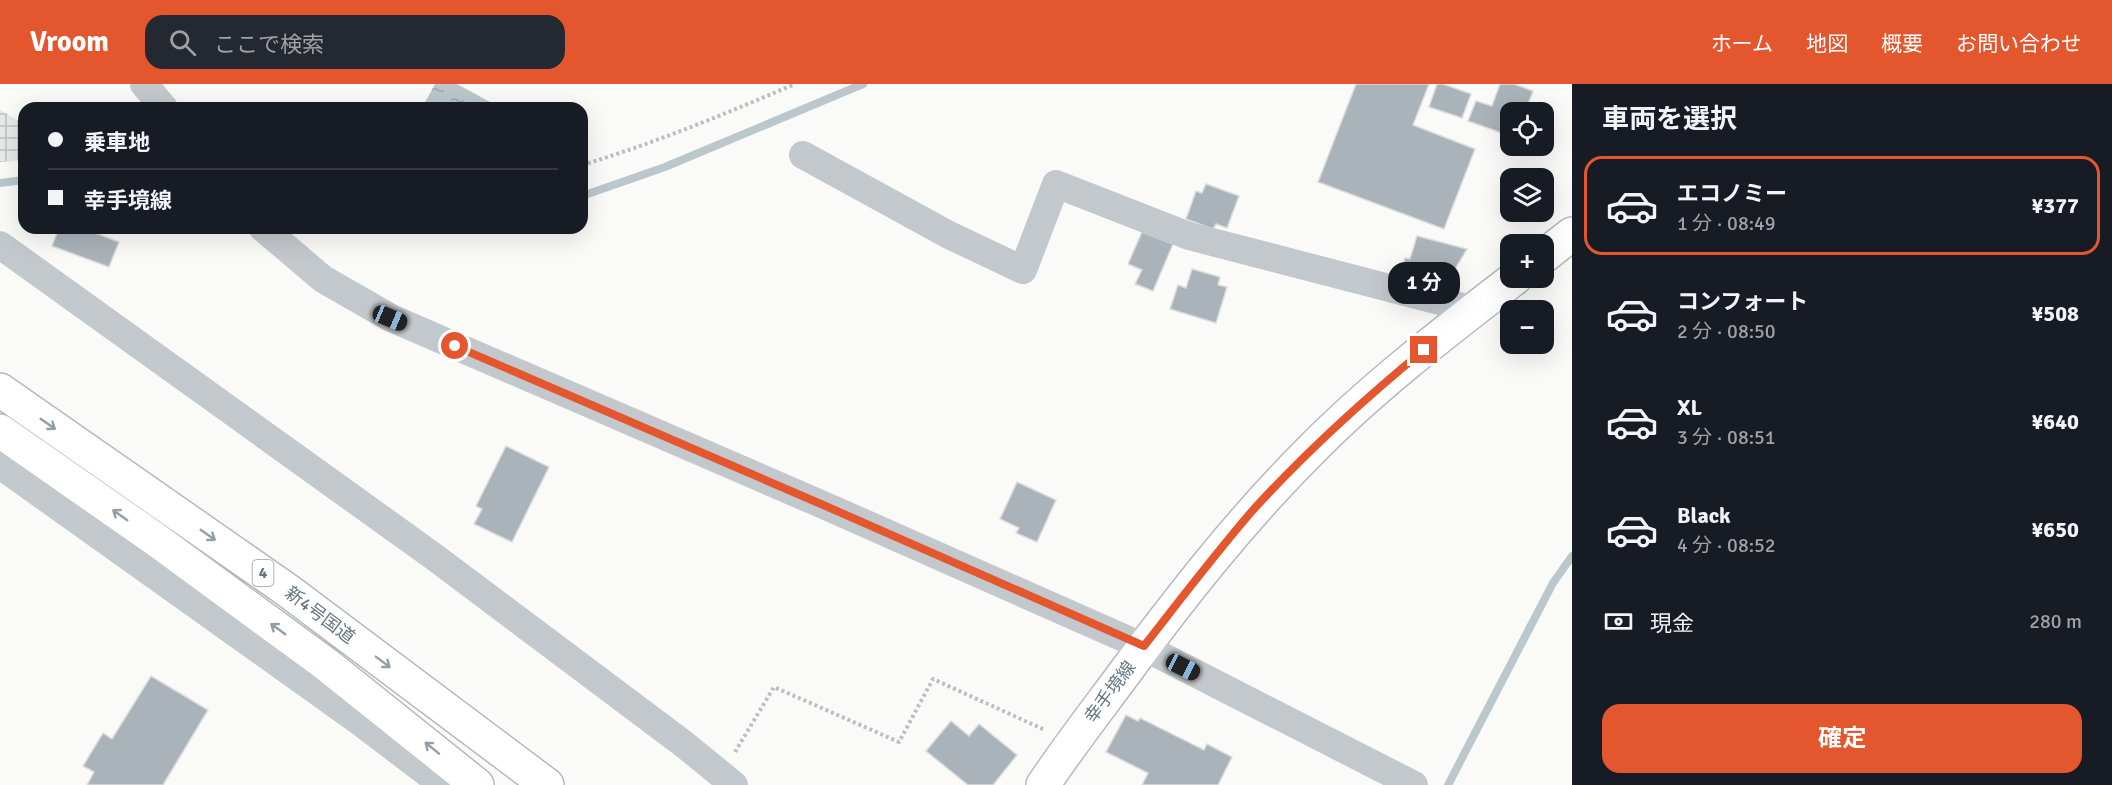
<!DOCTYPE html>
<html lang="ja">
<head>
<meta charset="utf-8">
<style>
  :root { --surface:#171b24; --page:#242831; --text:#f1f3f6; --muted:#9ea1a6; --line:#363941; --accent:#e4572e }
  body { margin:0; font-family:Signika,"Noto Sans JP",sans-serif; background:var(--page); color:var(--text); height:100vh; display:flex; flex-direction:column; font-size:22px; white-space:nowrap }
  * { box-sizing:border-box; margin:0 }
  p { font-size:20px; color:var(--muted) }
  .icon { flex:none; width:33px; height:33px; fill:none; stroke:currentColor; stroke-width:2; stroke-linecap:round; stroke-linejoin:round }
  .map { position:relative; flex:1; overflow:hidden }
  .sheet { display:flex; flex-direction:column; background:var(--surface); width:540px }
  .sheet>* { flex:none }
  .top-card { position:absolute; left:18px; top:18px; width:570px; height:132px; border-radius:18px; box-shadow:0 6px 24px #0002; display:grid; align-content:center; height:132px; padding:0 30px; background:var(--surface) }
  .fabs { position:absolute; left:1500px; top:18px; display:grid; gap:12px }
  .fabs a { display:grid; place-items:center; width:54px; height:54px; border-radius:12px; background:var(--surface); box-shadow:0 6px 24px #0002; font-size:30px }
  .end { position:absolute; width:27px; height:27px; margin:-14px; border:8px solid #e4572e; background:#fff; box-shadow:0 0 0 3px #fff }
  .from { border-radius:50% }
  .bubble { position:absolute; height:42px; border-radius:18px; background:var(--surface); box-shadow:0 6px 24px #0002; font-size:20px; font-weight:700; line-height:42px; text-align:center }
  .car { position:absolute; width:18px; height:36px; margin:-18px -9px; border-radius:8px; box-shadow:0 0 4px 2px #0007; background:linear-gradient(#222 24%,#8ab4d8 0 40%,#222 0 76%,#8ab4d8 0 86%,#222 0) }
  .top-card b { display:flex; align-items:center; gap:21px; height:57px; font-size:22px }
  .top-card b+b { border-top:2px solid var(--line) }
  .top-card i { width:15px; height:15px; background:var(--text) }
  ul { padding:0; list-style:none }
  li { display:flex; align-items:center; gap:18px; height:99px; margin:0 12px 9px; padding:0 18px; border:3px solid transparent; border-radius:18px }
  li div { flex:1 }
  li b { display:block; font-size:22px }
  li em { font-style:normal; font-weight:700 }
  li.active { border-color:var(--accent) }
  li>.icon { width:54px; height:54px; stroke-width:1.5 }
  h2 { padding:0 30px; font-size:27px; line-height:72px }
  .pay { display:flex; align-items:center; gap:15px; height:66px; padding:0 30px; font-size:22px }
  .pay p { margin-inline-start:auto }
  .cta { display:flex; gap:12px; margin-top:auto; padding:12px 30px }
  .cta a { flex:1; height:69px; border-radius:18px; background:var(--accent); color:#fff; font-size:24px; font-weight:700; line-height:69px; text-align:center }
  header { display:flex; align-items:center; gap:36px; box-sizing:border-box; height:84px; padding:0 30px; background:var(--accent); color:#fff }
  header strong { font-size:28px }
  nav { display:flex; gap:33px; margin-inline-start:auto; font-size:21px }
  .search { width:420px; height:54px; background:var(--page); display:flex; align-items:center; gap:15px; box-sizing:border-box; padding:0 21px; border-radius:18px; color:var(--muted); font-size:22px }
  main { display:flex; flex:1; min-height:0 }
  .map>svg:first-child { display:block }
  .industrial { fill:url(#industrial-grid) }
  .water { fill:url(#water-ripples) }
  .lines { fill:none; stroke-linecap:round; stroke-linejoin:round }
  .stream { stroke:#bbc7cb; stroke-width:8 }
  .building { fill:#aab3b9; stroke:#dcdcda; stroke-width:1.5 }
  .secondary-casing { stroke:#b3babf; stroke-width:36 }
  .highway-casing { stroke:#b4b9bd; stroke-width:36 }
  .path { stroke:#bbbfc2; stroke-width:4; stroke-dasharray:3 3; stroke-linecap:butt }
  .street { stroke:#c3c8cc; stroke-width:28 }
  .secondary { stroke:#fff; stroke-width:33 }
  .highway { stroke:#fff; stroke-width:33 }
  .oneway { stroke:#939fa8 }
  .route { stroke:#e4572e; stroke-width:8 }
  .labels { text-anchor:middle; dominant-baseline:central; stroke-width:6; stroke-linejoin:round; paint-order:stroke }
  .shield { fill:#fff; stroke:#939fa8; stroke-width:1.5 }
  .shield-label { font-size:16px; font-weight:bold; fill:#657683 }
  .street-label { font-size:18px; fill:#657683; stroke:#fff }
</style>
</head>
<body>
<header>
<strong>Vroom</strong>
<div class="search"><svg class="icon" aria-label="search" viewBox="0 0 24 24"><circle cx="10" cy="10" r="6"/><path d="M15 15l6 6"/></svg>ここで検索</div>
<nav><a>ホーム</a><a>地図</a><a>概要</a><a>お問い合わせ</a></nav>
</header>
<main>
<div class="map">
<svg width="1572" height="701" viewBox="0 0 1572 701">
  <defs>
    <pattern id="industrial-grid" width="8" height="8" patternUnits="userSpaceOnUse" patternTransform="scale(1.5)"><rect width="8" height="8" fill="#e8e9e9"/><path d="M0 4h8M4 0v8" fill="none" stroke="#c0c1c2"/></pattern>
    <pattern id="water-ripples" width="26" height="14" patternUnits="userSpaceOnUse" patternTransform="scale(1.5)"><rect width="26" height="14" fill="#bbc7cb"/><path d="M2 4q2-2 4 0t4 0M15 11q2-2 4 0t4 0" fill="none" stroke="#9ca6aa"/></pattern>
  </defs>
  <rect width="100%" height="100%" fill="#fafaf8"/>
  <path class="industrial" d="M0,26L24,40V76L0,78Z"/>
  <path class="water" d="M435,0H457L490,18L487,24H422Z"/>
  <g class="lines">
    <path class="stream" d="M0,99L24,96
      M582,112L665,83L863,0
      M1448,701L1553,499L1572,472"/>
  </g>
  <path class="building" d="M1356,0H1429L1413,41L1475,65L1444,145L1318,98Z
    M1437,0H1443L1471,10L1462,34L1429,23Z
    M1500,0H1514L1533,7L1525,28H1510V52L1468,37L1476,17L1492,22Z
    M1206,100L1239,112L1227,144L1216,140L1213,145L1186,135L1196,107L1202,109Z
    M59,144H82L119,158L109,183L52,162Z
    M1142,148L1173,160L1153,207L1135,200L1142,186L1128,180Z
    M1417,152L1467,165L1448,197L1428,192L1426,199L1399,191L1405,174L1410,175Z
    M1192,185L1220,193L1218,201L1227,203L1216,239L1170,225L1178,201L1186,204Z
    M506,362L549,383L512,458L474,440L482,425L476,422Z
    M1017,398L1056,416L1037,458L1016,449L1019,444L1000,435Z
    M151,592L208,626L163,701H87L94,688L83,682L103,649L112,655Z
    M1126,631L1138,637L1140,634L1204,666L1207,660L1232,673L1218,701H1142L1148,689L1106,668Z
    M951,637L969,652L979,640L1017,671L993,701H968L926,667Z"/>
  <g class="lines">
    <g class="secondary-casing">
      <path id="secondary" d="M1544,172L1572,150
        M1043,701C1069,662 1098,625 1126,587C1183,510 1242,435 1310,367C1373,303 1445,248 1515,194"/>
    </g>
    <g class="highway-casing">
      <path id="highway" d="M0,306L287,506L547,701
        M0,347L155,455L327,581L477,701"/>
    </g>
    <path class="path" d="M582,81C655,59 725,30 795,0
      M735,668L774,603L899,658L933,595L1045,646"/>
    <path class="street" d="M144,0L164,24
      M803,71L949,151L1023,186L1056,100L1189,152L1474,226
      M263,144L323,195L391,234L821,420L1144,563L1414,701
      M0,161L433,472L685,661L734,701
      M0,381L359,637L443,701"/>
    <use href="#secondary" class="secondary"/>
    <use href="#highway" class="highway"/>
  </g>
  <defs><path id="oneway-shaft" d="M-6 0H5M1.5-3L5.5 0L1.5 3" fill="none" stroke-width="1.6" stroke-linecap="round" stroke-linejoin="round" transform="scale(1.5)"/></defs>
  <g class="oneway">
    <use href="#oneway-shaft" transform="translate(48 340) rotate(35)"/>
    <use href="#oneway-shaft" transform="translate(120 431) rotate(-145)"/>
    <use href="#oneway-shaft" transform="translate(208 451) rotate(35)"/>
    <use href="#oneway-shaft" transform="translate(278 545) rotate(-144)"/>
    <use href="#oneway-shaft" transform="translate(383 578) rotate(37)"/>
    <use href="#oneway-shaft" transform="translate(432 664) rotate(-141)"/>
  </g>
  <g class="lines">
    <path class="route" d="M455,262L821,420L1144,562C1180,516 1215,470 1253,426C1306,368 1363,316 1424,266"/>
  </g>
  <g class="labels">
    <rect class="shield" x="252.5" y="476" width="21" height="26" rx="4.5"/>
    <g class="shield-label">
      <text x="263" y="489">4</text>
    </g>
    <g class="street-label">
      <text transform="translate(320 531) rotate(37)">新4号国道</text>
      <text transform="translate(1110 608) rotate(-53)">幸手境線</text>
    </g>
  </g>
</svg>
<div class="fabs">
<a><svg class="icon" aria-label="locate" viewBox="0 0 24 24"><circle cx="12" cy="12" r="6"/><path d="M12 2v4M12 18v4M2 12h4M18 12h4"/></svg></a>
<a><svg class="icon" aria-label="layers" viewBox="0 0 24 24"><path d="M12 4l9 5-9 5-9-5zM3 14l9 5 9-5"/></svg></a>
<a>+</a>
<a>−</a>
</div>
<i class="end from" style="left:455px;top:262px"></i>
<i class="end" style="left:1424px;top:266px"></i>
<div class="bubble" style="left:1388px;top:178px;width:72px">1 分</div>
<i class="car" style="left:390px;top:234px;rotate:113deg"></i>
<i class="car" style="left:1183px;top:583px;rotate:117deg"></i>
<div class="top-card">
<b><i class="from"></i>乗車地</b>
<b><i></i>幸手境線</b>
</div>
</div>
<section class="sheet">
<h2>車両を選択</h2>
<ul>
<li class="active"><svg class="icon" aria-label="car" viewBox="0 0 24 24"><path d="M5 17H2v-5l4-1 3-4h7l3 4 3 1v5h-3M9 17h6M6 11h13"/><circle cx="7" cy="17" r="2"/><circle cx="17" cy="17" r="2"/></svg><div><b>エコノミー</b><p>1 分 · 08:49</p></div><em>¥377</em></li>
<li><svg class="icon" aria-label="car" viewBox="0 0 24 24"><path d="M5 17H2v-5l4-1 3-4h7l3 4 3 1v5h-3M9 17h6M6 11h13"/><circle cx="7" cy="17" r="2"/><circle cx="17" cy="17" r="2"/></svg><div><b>コンフォート</b><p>2 分 · 08:50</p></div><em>¥508</em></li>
<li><svg class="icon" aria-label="car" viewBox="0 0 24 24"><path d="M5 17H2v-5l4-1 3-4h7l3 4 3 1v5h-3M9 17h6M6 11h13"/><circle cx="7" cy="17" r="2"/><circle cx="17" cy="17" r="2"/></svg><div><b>XL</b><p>3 分 · 08:51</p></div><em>¥640</em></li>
<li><svg class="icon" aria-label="car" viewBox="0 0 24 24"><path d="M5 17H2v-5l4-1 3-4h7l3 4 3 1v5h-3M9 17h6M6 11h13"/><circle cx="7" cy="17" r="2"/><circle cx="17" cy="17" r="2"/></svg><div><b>Black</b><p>4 分 · 08:52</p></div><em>¥650</em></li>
</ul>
<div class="pay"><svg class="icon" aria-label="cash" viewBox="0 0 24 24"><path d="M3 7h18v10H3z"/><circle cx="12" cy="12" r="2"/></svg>現金<p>280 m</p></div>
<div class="cta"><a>確定</a></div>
</section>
</main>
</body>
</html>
